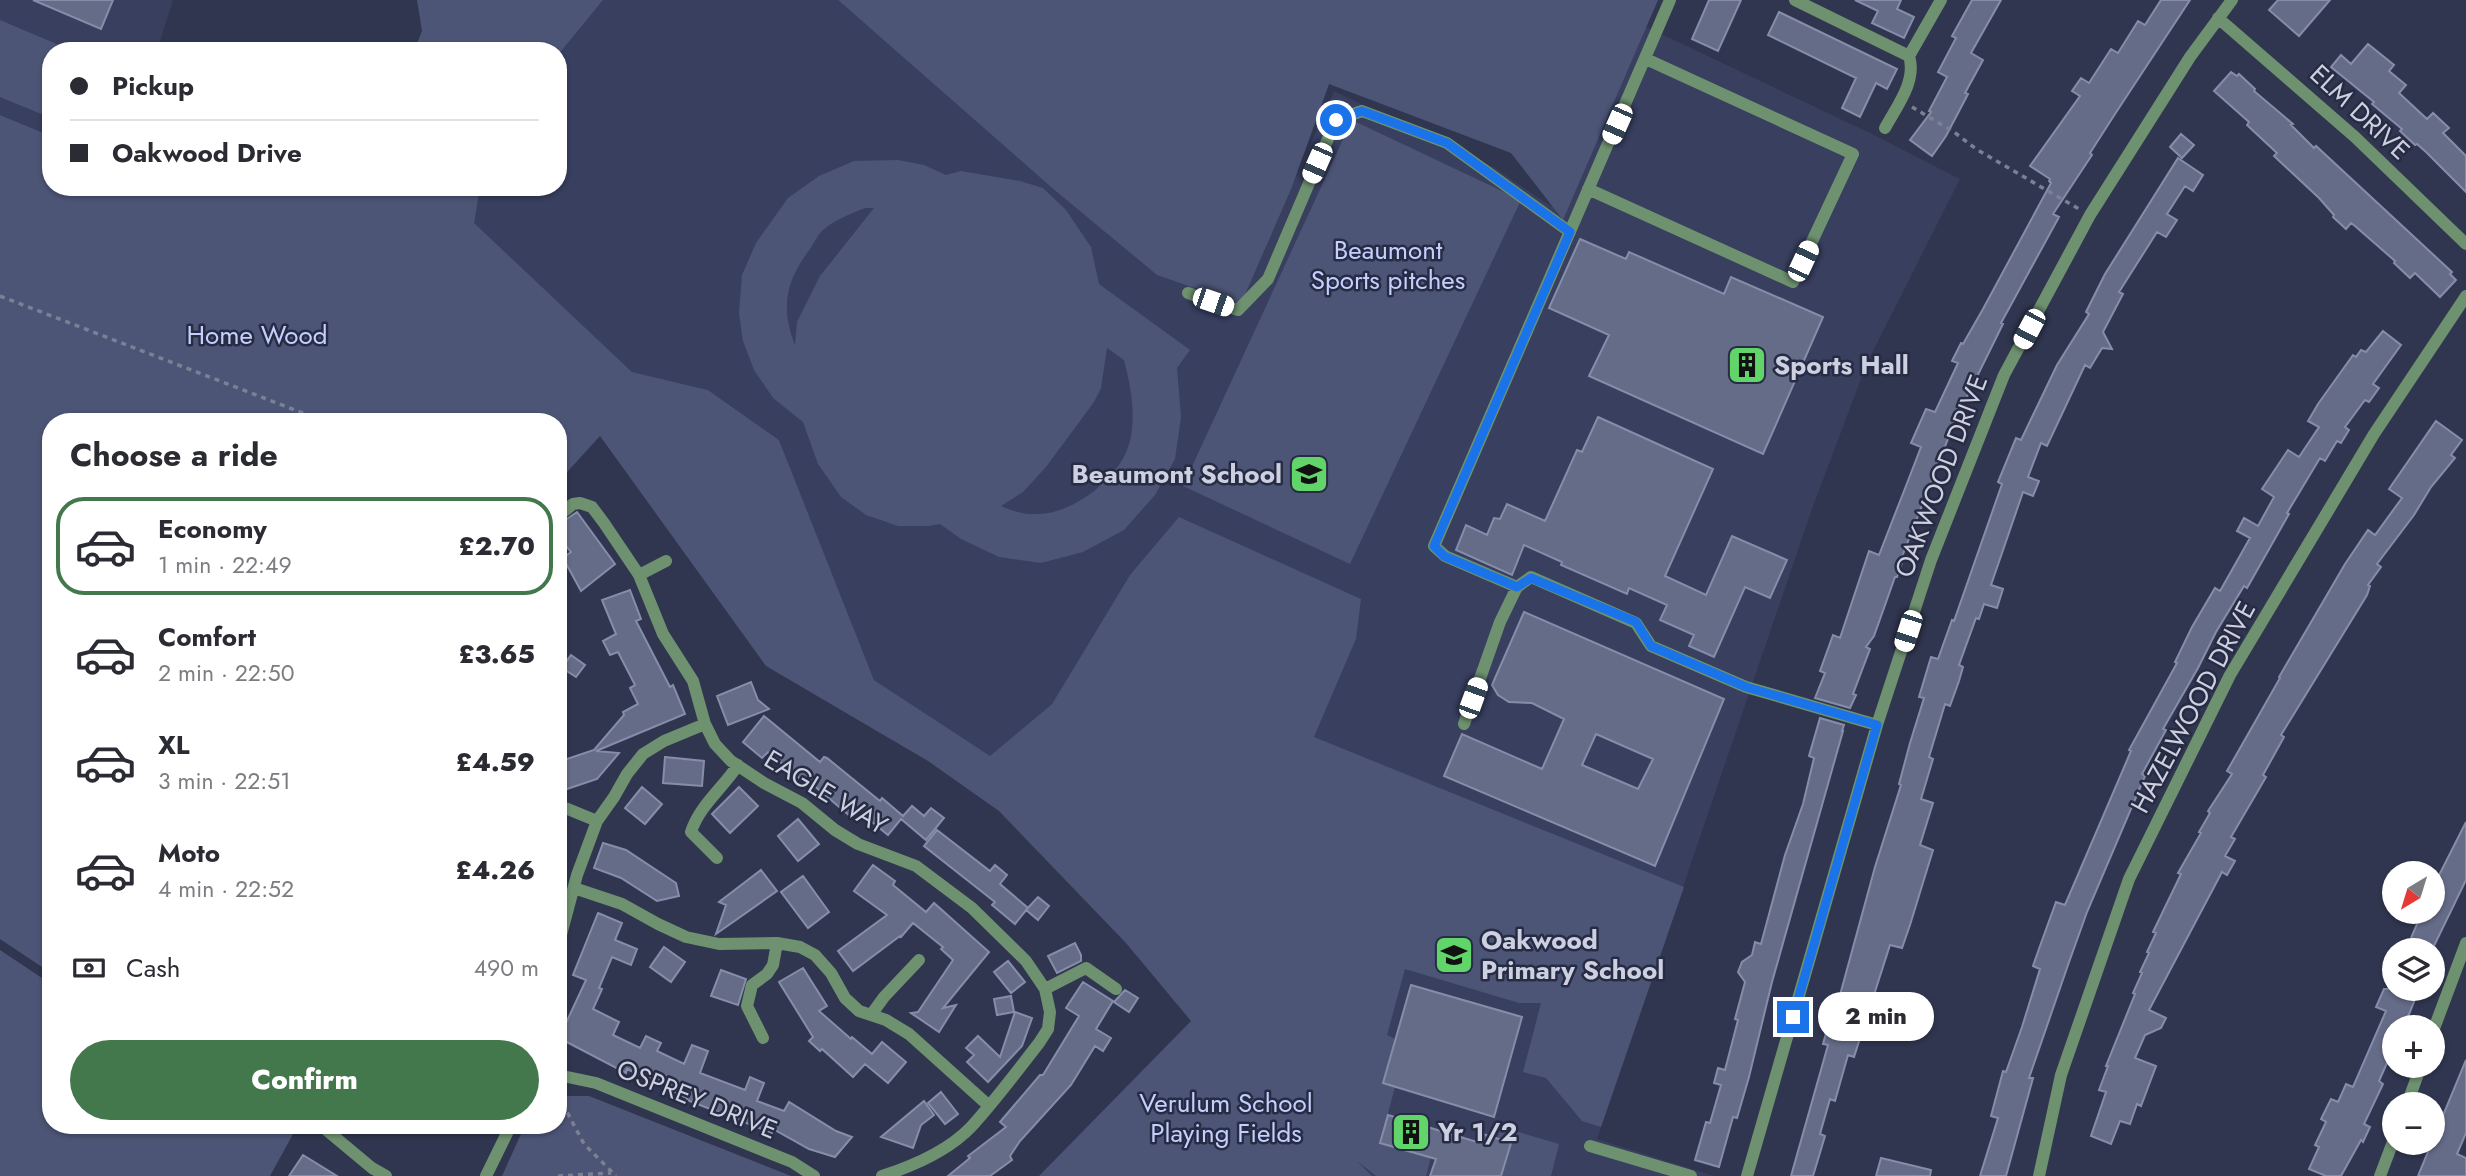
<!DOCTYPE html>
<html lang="en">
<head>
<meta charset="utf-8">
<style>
  :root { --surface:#fff; --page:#f2f2f3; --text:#2b2b33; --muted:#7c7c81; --line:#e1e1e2; --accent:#43774c }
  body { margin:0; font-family:Jost,sans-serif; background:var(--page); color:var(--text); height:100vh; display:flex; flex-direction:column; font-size:26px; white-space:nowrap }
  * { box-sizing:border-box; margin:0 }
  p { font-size:23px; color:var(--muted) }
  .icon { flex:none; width:38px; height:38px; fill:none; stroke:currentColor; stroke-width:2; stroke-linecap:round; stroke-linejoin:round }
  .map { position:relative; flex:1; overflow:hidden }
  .side { position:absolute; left:42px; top:413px; width:525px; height:721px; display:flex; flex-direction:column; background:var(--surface); border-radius:28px; box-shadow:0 2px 5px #0004 }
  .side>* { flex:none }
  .top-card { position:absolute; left:42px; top:42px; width:525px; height:154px; border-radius:28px; box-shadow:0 2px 5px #0004; display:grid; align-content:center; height:154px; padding:0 28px; background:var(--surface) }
  .needle { width:46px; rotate:218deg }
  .tools { position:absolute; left:2382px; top:861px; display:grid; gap:14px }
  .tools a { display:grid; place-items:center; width:63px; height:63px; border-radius:50%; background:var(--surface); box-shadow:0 2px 5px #0004; font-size:35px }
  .end { position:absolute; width:32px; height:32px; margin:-16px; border:9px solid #1a73e8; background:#fff; box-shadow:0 0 0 4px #fff }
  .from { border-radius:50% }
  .bubble { position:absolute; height:49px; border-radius:24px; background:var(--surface); box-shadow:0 2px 5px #0004; font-size:23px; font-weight:800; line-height:49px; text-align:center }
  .car { position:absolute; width:21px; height:42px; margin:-21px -10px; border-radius:9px; box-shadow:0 0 5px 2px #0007; background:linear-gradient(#fff 24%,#345 0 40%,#fff 0 76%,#345 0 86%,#fff 0) }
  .top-card b { display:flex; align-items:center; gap:24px; height:66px; font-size:26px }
  .top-card b+b { border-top:2px solid var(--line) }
  .top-card i { width:18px; height:18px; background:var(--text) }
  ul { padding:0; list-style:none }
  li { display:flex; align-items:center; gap:21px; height:98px; margin:0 14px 10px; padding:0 14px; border:4px solid transparent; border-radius:28px }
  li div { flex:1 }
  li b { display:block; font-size:26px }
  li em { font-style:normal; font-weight:800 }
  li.current { border-color:var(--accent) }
  li>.icon { width:63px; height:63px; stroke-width:1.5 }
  h2 { padding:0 28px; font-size:32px; line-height:84px }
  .pay { display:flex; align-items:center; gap:18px; height:77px; padding:0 28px; font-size:26px }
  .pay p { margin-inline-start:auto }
  .primary-button { display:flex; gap:14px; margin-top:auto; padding:14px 28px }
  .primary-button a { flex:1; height:80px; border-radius:42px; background:var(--accent); color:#fff; font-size:28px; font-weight:800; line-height:80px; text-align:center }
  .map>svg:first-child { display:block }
  .built { fill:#383f5f }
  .green { fill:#4d5577; fill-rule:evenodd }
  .building { fill:#656c88; stroke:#868daa; stroke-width:2; fill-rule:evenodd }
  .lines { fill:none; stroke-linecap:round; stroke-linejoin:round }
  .path { stroke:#7b8095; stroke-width:3.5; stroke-dasharray:5 5; stroke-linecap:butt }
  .minor { stroke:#6e916f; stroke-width:12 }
  .route { stroke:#1a73e8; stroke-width:9 }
  .labels { text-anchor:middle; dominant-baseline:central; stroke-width:5; stroke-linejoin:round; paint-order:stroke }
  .street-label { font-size:26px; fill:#ccd0e0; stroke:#272c44 }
  .park-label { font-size:26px; fill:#c3cffd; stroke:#272c44 }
  .poi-label { font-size:26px; font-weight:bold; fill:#ccd0e0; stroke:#272c44; text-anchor:start }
</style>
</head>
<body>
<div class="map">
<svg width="2466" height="1176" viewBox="0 0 2466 1176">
  <rect width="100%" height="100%" fill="#30364f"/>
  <path class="built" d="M0,0H173L157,51H51V136L0,115Z
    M603,0H838L1051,187L1241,303L1334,91L1493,167L1552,207L1638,23L1870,133L1960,179L1867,363L1812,509L1597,1139L1714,1176H1371L1322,1130L1314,737L1356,639L1130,575L1052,704L990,757L874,680L779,440L708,390L632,372L473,223L480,187H558V55Z"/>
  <path class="green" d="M417,0H603L558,55V51H414L422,31Z
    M838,0H1658L1563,220L1511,153L1329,84L1292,187L1241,304L1157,275L1051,187Z
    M0,20L73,51H51V118L0,97Z
    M0,115L51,136V187H480L474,223L632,372L708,390L779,440L874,680L990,756L1052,704L1130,575L1179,517L1361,599L1356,639L1314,737L1684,887L1601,1127L1582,1121L1546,1078L1523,1072L1541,1003H1519L1405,969L1387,1035L1395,1039L1383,1083L1395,1087L1380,1143L1431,1157L1426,1176H1376L1357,1161L1372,1176H1039L1191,1021L1126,943L999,811L928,761L766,666L600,436L558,482V422H51V973L0,939Z
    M1352,120L1521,200L1350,564L1183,486Z
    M898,160L924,165L946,175L961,171L1020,181L1043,188L1066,210L1091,247L1099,284L1190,350L1177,368L1181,417L1175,459L1155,495L1124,530L1083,552L1041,563L999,557L961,539L940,524L929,526H898L866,515L841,497L818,464L803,422L773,398L754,370L743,341L739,313L742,275L756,243L788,198L819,176L854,161ZM865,208H874L820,276L797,322L795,345C780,307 786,281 810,249C814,243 817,236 822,231C834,220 850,214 865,208ZM1107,348L1124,360C1131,387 1136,414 1130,441C1122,476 1074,514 1038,514C1025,515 1012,511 1001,506L1023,492L1046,467L1094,402L1101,388Z
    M0,950L51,984V1125H260L267,1130L268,1125H298L270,1176H0Z
    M566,1096H589L791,1176H502L525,1125H558V1098Z
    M1501,1127L1559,1144L1551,1176H1501L1497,1138Z"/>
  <path class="building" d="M33,0H113L101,29Z
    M1709,0H1741L1718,51L1692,39Z
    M1855,0H1901L1897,9L1914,17L1904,38L1872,23L1878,11Z
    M1972,0H2001L1971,53L1983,60L1965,93L1968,94L1946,136L1932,156L1910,140L1931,112L1929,111L1947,77L1938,72L1956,38L1952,36Z
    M2161,0H2190L2115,114L2090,153L2092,155L2053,214L2059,217L2001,323L2003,324L1955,421L1900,562L1902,563L1897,577H1895L1874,636L1866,647L1870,649L1853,694L1856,695L1850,708L1815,698L1825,673L1820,671L1833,635L1840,638L1869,551L1879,555L1904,491L1921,447L1911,443L1926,409L1935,412L1958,363L1952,361L1961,343L1963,344L1983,309L2051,183L2049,181L2050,179L2030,166L2080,96L2072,91L2081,78L2089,83L2111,49L2118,53L2138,21L2145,25Z
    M2278,0H2330L2299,36L2269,10Z
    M1779,12L1897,69L1887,89L1876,83L1860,117L1842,108L1856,78L1768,35Z
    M2368,44L2394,65L2389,71L2406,85L2399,93L2427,119L2433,113L2449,128L2443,133L2466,156V192L2426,152L2417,144L2415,145L2400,131L2402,129L2372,104L2374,102L2331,67L2341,55L2351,64Z
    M2231,72L2237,76L2239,74L2255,89L2254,91L2293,124L2291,125L2314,148L2316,146L2452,272L2450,274L2456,280L2440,297L2415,273L2410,278L2394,263L2395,261L2355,226L2351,223L2346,229L2333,217L2334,215L2319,198L2274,156L2277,153L2247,125L2249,122L2214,91Z
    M2181,134L2194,145L2182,158L2170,147Z
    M2178,158L2203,175L2193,191L2185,186L2167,214L2177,220L2166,237L2157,232L2119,292L2123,294L2103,332L2112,349L2102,348L2090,368L2085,365L2047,446L2041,443L2028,477L2039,481L2033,496L2023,492L1991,585L2003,589L1997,608L1984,604L1979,619L1976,618L1959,665L1963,667L1959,681L1950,706L1945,704L1929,757L1933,759L1921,799L1933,803L1920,845L1933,850L1910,925L1902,948L1890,945L1854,1057L1848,1055L1835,1101L1830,1099L1820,1134L1825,1136L1813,1176H1791L1828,1045L1823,1044L1834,1005L1837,1006L1875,867L1901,785L1899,784L1910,743L1924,698L1919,697L1931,657L1938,659L1952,620L1954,621L2002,484L1998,482L2016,438L2021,440L2057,365L2089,314L2086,312L2105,274Z
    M1580,239L1626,259L1629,252L1724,294L1731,277L1823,317L1763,454L1589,376L1609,335L1549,308Z
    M2383,331L2401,345L2373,384L2379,388L2369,402L2365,400L2345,427L2349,430L2341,443L2337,441L2325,461L2320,458L2287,513L2289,514L2247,588L2244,586L2216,632L2198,668L2163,729L2166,730L2142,774L2145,776L2087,912L2068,965L2029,1078H2033L2006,1176H1980L1998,1118L1991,1116L2003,1071L2006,1072L2022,1027L2040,969L2033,966L2040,946L2056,902L2065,905L2131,751L2129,750L2177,663L2175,662L2192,627L2215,588L2220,591L2250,538L2237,531L2244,518L2258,526L2274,497L2262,489L2288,450L2299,457L2319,427L2308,421L2318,404L2353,355L2356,357L2361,350L2366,352Z
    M1598,417L1713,469L1665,576L1706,595L1732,536L1787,560L1770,598L1745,587L1714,657L1689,646L1694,635L1660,620L1667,605L1629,588L1627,594L1561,565L1562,562L1524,545L1512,575L1456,550L1466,525L1487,535L1494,518L1500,519L1507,504L1545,521L1577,450L1582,452Z
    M2436,421L2462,440L2451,455L2455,458L2431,487L2414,515L2377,564L2381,567L2368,585L2370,586L2367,595L2281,735L2284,737L2263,775L2266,777L2231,837L2235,839L2225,856L2235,861L2227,875L2222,872L2149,1010L2166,1018L2161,1028L2145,1035L2135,1058L2156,1066L2141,1106L2137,1104L2130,1124L2120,1121L2111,1144L2091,1136L2106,1092L2099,1090L2108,1066H2106L2135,994L2133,993L2142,973L2140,972L2149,953L2147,952L2156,933L2153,932L2181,874L2178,873L2201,833L2199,832L2210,813L2208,811L2232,774L2227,771L2280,678L2279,677L2345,564L2368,530L2375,535L2402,498L2389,489Z
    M577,512L615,564L581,591L563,558L571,552L558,536V525Z
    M630,590L641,619L636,621L670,687L673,685L685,714L596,751L619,753L597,779L558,792V762L594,750L624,715L623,712L638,704L630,688L635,685L618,652L610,655L603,641L616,634L602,600Z
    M1524,612L1724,699L1655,866L1444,776L1462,734L1542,769L1564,719L1532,703L1509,702L1498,695L1492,685ZM1596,734L1653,759L1638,789L1582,765Z
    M571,655L585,665L576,677L562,668Z
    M751,682L758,700L769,709L728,725L717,696Z
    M764,716L820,762L824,757L827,758L880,801L882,798L903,816L912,806L924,816L931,808L944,818L926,840L901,819L888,835L856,809L850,816L806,779L804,782L768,752L762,758L743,742Z
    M1820,718L1844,725L1842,731H1843L1772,982L1749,1077L1737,1118L1733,1117L1719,1167L1695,1160L1706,1122L1710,1123L1721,1085L1714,1083L1718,1068L1725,1070L1738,1020L1735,1019L1745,982L1738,972L1742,962L1752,955L1755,942L1761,944L1785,855L1803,804L1814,758L1809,756Z
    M665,757L704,761L702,786L663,783Z
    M642,787L662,804L645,824L625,808Z
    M739,787L758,806L730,833L712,814Z
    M798,819L819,844L798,861L778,836Z
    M2466,822V880L2432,950H2406L2422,912H2432V889Z
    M937,830L990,871L995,865L1007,875L1000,884L1028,908L1015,924L992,905L995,902L924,846Z
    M603,843L626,850L676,883L679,896L657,901L621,878L594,868Z
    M873,865L895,881L893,885L926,912L934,903L989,952L943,1008L956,1005L939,1032L911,1013L918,1012L953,960L941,949L943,947L913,923L901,937L900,936L853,971L838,951L887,915L854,891Z
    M761,870L777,891L716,934L726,905L719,902Z
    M803,876L829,912L808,928L781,892Z
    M1038,897L1049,906L1038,920L1026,910Z
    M598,913L622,923L615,940L637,949L631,965L612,957L599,988L602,989L593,1009L619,1022L613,1035L640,1048L646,1036L661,1043L657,1051L684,1064L692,1045L708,1051L700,1073L745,1090L750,1077L764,1083L757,1101L784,1111L789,1102L836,1131L852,1137L835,1157L809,1149L773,1129L772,1133L687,1100V1098L627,1069L626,1073L559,1038L586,980L573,975Z
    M1075,943L1081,955V961L1057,973L1048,956Z
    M664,947L685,962L671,982L650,967Z
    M1008,961L1025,982L1011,993L994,972Z
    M803,968L827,1006L819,1011L851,1039L852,1037L872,1054L882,1042L906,1062L888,1083L865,1064L853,1077L822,1049L820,1051L809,1041L813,1037L779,982Z
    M721,970L746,979L738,1005L711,996Z
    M1083,982L1113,1001L1096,1029L1111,1038L1103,1051L1095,1046L1071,1085L1020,1141L1010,1156L1012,1160L990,1176H948L970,1158L968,1156L1006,1127L1000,1122L1040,1075H1043L1079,1016L1066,1008Z
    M1411,985L1522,1017L1494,1117L1383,1083Z
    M2384,989H2419L2404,1027H2394V1057L2390,1056L2379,1081L2383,1084L2364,1124L2370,1127L2363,1142L2361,1140L2341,1176H2326L2309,1169L2319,1147L2315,1145L2326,1122L2321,1119L2331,1099L2338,1102L2346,1084L2353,1087L2386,1011L2376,1007Z
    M1125,990L1138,998L1129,1012L1114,1002Z
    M1011,996L1014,1012L997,1015L994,999Z
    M1015,1012L1032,1018L1022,1046L988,1082L967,1062L974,1055L966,1048L978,1036L1000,1057Z
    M2466,1060V1133L2457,1154L2466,1158V1176H2418Z
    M941,1092L958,1114L945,1124L928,1103Z
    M924,1101L934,1115L921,1125L913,1148L881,1137Z
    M1388,1115L1477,1142L1480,1133L1511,1143L1501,1176H1430L1436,1159L1380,1143Z
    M303,1155L337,1176H289Z
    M1881,1158L1931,1170L1930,1176H1876Z"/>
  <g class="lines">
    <path class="path" d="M1912,107L1954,132L1976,149L2079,209
      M0,296L326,422
      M558,1095L584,1144L616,1176
      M558,1176L611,1173"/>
    <path class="minor" d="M1795,0L1909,56C1917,81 1897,106 1885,128
      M2218,18L2355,137L2466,244
      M1909,56L1941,0
      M1588,189L1793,282L1853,154L1646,59
      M1188,293L1238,310L1268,279L1336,120L1362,111L1447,143L1570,232
      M558,516L573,504L580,503L592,507L604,523L639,575L663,634L693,681L705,724L715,744L731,761L764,783L802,803L835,830L858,844L916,866L972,908L1026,961L1045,989L1050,1012L1048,1029L1039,1043C1017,1071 995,1101 971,1127C948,1151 913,1166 882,1176
      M639,575L666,561
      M1517,587L1445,556L1434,546L1670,0
      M1464,724L1500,622L1517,587L1531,577L1636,623L1651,646L1746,687L1877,725
      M558,805L597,821
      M717,858L691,832C699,806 723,788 738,765
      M574,888L622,904L658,924L686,937L719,944L777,943L800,947L815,955L831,973L845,998L859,1011L886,1020L909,1034L988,1105
      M558,946L577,875L597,821L614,797L627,774L643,754L664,741L705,724
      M1045,989L1086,968L1116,989
      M871,1015L884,997L919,960
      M2432,1034L2466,943
      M763,1038L747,1006L752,985L767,974L773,965L777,943
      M558,1075L596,1083L792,1162L814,1176
      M2407,1104L2421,1066
      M324,1128L372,1168L386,1176
      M1590,1146L1691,1176
      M486,1176L511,1125
      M1747,1176L1877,725L1931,560L2004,375L2090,215L2190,57L2232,0
      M2039,1176L2061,1075L2129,879L2230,675L2374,434L2466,296
      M2380,1176L2394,1139"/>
  </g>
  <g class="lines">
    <path class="route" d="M1336,120L1362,111L1447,143L1570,232L1434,546L1444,556L1517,587L1531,578L1636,622L1651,646L1723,677L1746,687L1877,725L1793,1017"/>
  </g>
  <defs>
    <g id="building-square" transform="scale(2.0125)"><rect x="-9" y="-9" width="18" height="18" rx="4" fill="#61d46a" stroke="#272c44"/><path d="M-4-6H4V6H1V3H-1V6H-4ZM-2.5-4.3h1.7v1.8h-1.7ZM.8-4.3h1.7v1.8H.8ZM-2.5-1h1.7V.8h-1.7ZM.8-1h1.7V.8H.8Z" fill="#111"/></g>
    <g id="school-square" transform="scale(2.0125)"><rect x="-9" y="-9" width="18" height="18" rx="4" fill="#61d46a" stroke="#272c44"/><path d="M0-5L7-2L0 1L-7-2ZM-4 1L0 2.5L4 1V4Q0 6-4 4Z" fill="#111"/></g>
  </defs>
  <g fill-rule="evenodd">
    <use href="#building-square" x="1747" y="365"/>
    <use href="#school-square" x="1309" y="474"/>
    <use href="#school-square" x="1454" y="955"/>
    <use href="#building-square" x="1411" y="1132"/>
  </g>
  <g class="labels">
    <g class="street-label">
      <text transform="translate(2360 112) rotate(43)">ELM DRIVE</text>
      <text transform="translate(1941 476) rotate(-69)">OAKWOOD DRIVE</text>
      <text transform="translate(2193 707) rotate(-62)">HAZELWOOD DRIVE</text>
      <text transform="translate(826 792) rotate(31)">EAGLE WAY</text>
      <text transform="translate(697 1099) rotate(22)">OSPREY DRIVE</text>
    </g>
    <g class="park-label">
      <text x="1388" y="250">Beaumont<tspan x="1388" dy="30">Sports pitches</tspan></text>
      <text x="257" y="335">Home Wood</text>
      <text x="1226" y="1103">Verulum School<tspan x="1226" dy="30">Playing Fields</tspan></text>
    </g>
    <g class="poi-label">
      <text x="1774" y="365">Sports Hall</text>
      <text x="1282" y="474" text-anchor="end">Beaumont School</text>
      <text x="1481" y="940">Oakwood<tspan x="1481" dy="30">Primary School</tspan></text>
      <text x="1438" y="1132">Yr 1/2</text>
    </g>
  </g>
</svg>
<div class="tools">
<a><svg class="needle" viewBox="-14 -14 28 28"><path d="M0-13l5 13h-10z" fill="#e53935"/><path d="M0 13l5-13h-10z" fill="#7c7c81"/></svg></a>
<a><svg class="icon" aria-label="layers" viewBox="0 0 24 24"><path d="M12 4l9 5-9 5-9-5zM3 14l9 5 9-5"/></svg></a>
<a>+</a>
<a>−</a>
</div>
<i class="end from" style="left:1336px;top:120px"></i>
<i class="end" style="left:1793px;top:1017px"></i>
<div class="bubble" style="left:1818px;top:992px;width:116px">2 min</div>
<i class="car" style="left:1617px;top:124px;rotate:204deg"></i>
<i class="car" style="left:1317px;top:163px;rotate:204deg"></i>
<i class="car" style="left:1803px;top:261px;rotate:25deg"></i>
<i class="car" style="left:1213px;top:302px;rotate:109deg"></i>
<i class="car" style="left:2029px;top:329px;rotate:208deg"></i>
<i class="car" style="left:1908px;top:631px;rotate:198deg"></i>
<i class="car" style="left:1473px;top:698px;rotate:20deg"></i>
<div class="top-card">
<b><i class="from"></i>Pickup</b>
<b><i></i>Oakwood Drive</b>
</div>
<section class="side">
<h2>Choose a ride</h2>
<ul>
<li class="current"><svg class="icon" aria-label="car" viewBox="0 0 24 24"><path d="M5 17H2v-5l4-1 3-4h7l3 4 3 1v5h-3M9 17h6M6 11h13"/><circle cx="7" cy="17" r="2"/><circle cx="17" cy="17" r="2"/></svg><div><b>Economy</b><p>1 min · 22:49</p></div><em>£2.70</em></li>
<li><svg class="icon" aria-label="car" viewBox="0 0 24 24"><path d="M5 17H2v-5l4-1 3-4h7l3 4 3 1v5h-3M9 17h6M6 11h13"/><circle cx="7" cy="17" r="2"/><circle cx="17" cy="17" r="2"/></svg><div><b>Comfort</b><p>2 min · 22:50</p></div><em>£3.65</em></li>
<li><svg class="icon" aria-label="car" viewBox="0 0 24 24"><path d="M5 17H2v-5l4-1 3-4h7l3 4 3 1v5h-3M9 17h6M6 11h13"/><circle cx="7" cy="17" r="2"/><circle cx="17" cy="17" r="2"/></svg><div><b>XL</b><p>3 min · 22:51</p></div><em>£4.59</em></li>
<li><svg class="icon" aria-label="car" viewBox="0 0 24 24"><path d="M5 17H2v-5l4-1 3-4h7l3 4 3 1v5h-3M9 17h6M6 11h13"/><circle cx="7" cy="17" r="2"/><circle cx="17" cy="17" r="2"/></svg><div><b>Moto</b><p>4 min · 22:52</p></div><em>£4.26</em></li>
</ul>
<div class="pay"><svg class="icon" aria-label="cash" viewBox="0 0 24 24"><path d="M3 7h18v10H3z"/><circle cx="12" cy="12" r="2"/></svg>Cash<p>490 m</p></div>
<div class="primary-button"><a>Confirm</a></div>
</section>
</div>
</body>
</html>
